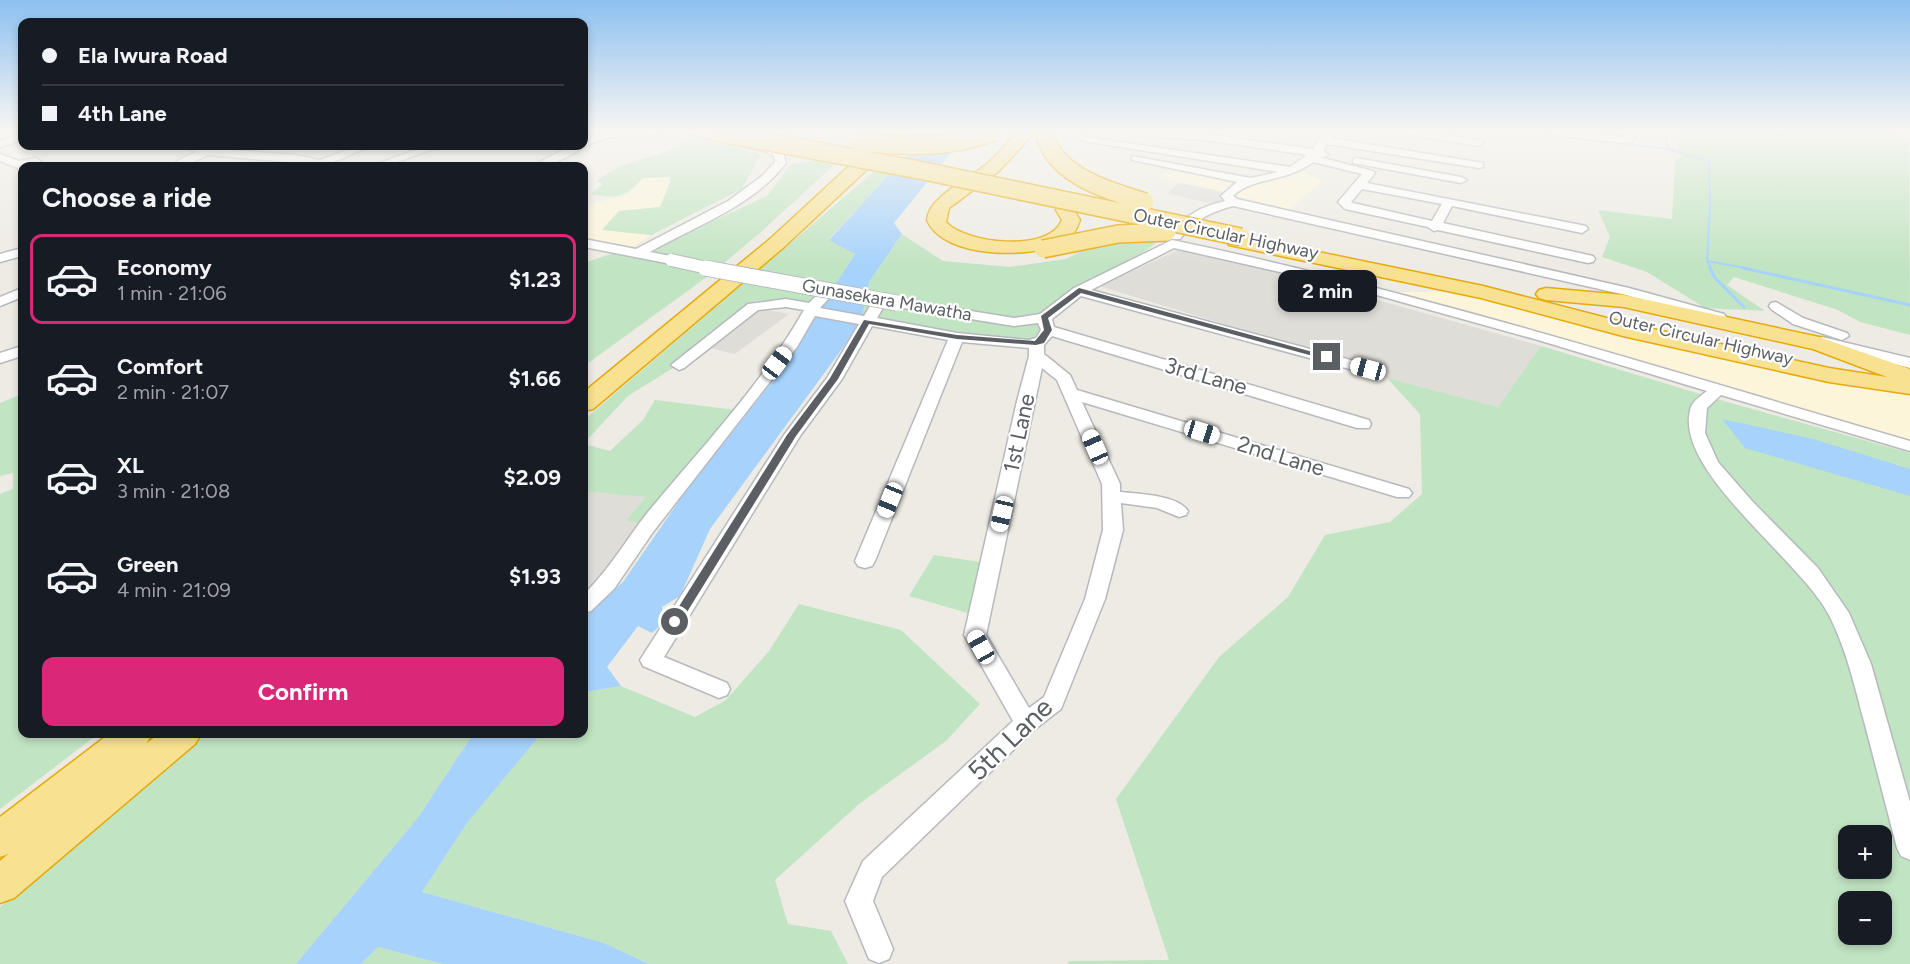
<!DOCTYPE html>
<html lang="en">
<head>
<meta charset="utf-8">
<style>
  :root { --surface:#171b24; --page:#242831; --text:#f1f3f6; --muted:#9ea1a6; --line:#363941; --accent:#db2777 }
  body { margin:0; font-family:Figtree,sans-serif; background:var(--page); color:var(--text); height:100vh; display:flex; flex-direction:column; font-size:22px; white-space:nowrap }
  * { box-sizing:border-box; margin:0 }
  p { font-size:20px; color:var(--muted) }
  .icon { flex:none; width:33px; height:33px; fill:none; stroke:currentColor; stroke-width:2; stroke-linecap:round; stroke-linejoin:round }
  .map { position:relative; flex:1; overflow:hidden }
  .sheet { position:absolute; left:18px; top:162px; width:570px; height:576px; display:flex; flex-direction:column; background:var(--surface); border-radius:12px; box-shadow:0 3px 9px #0003 }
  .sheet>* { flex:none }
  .banner { position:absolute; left:18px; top:18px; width:570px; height:132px; border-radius:12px; box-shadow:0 3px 9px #0003; display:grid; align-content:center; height:132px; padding:0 24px; background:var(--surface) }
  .controls { position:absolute; left:1838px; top:825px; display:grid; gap:12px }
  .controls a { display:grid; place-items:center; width:54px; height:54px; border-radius:12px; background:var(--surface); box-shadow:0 3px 9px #0003; font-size:30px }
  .end { position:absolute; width:27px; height:27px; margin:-14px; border:8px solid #5b5f63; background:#fff; box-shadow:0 0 0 3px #fff }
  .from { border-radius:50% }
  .bubble { position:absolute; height:42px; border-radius:12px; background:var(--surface); box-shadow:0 3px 9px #0003; font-size:20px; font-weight:700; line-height:42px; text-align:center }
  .car { position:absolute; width:18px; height:36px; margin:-18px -9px; border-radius:8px; box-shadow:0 0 4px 2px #0007; background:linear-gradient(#fff 24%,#345 0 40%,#fff 0 76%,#345 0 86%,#fff 0) }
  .banner b { display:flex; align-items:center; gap:21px; height:57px; font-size:22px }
  .banner b+b { border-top:2px solid var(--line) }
  .banner i { width:15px; height:15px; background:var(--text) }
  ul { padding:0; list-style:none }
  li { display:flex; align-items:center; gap:18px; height:90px; margin:0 12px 9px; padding:0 12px; border:3px solid transparent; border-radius:12px }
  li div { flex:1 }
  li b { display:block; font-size:22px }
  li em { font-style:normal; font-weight:700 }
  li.on { border-color:var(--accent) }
  li>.icon { width:54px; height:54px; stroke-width:1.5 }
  h2 { padding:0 24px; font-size:27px; line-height:72px }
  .action { display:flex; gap:12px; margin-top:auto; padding:12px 24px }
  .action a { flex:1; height:69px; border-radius:12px; background:var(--accent); color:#fff; font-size:24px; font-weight:700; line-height:69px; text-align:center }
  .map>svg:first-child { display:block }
  .commercial { fill:#fcf5da }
  .industrial { fill:#dfddd8 }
  .green { fill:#c1e4c2; fill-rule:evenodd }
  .water { fill:#a6d2fb }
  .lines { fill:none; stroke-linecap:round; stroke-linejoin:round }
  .stream-far1 { stroke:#a6d2fb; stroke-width:2 }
  .stream { stroke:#a6d2fb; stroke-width:3 }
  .minor-casing { stroke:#b6b9bd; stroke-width:3 }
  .highway-casing { stroke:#e5aa0b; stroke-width:3 }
  .minor { fill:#fff; fill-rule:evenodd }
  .highway { fill:#f8e190; fill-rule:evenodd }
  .minor-bridge-far1-casing { stroke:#b6b9bd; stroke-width:14; stroke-linecap:butt }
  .minor-bridge-casing { stroke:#b6b9bd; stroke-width:17; stroke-linecap:butt }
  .highway-bridge-casing { stroke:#e5aa0b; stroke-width:20; stroke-linecap:butt }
  .minor-bridge-far1 { stroke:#fff; stroke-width:12 }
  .minor-bridge { stroke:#fff; stroke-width:15 }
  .highway-bridge { stroke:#f8e190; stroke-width:17 }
  .route { fill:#5b5f63 }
  .labels { text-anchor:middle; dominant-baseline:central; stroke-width:4.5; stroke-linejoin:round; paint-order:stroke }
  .far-street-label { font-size:18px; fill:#5b5f63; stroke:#fff }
  .street-label { font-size:22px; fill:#5b5f63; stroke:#fff }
  .near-street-label { font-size:27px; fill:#5b5f63; stroke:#fff }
</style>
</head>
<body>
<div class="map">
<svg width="1910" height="964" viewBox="0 0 1910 964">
  <rect width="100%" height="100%" fill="#edebe3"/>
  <path class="commercial" d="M1174,167L1242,181L1232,185L1224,192L1159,178Z
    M1300,169L1323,181L1289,209L1233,195L1241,186Z
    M669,177L670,182L660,207L619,211L603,229L651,235L630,249L584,240V206L628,194L643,178Z
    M1392,292H1453L1509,303L1739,362L1910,395V441L1653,364Z"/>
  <path class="industrial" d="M1180,183L1224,192L1225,199L1212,204L1167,193Z
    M1181,249L1232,259L1541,346L1498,407L1387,378L1378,371L1099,286Z
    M758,308L789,314L735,354L706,347Z
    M588,492L647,497L626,521L645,524L584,599V497Z"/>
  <path class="green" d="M1679,132H1892L1909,143L1910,335L1860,322L1838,310L1734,277L1727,285L1765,311L1705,308L1647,272L1602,257L1610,237L1598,210L1672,219L1675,161L1681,157L1678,146Z
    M695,136L761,154L742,189L651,235L602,230L619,211L660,207L670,182V177L643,178C623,198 619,199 591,194L603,184L597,181C604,176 613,169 621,166C647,157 672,153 695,136Z
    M818,160L836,163L761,232L711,274L584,366V263L617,252L633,258L767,196L791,164Z
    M877,169L894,170L829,239L855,254L820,308L795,300L754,301L673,368L628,396L584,443V420Z
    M902,234L943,261L1010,267L1066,259L1093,245L1162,239L1142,253L1069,293L1031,341L955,335L862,318L869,282Z
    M1541,346L1720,400L1910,453V964H1068L1069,961L1169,960L1116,799L1219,657L1288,597L1325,535L1390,522L1422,494L1420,414L1387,378L1498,407ZM1848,836H1881V868H1848ZM1848,902H1881V934H1848Z
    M22,394V734H98L0,809V494L13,489V473L0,476V403Z
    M655,400L736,410L645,524L626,521L646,497L589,492L584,497V444L610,451L643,420Z
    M934,555L987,563L971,614L909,596Z
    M799,604L901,630L980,704L946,741L859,804L775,880L788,924L831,931L848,964H649L604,943L422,892L467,823L541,734H584V692L621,686L695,717L726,700L769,651Z
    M204,734H473L417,819L296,964H0V907Z
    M378,947L443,964H361Z"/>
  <path class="water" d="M915,132H964L950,154L894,223L902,234L869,282L861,323L710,529L680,596L662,607L664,622L652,633L638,626L607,667L621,686L584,692V617L623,582L688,488L772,382L855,254L829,240L909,153L927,138L908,135Z
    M1722,419L1813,439L1910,469V496L1745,448Z
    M473,734H541L467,823L422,892L604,943L649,964H443L378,947L361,964H296L417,819Z"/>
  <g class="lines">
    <path class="stream-far1" d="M1533,132L1668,149
      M1665,132L1668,149L1709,161L1710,206L1707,261L1711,269
      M1707,261L1751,269"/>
    <path class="stream" d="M1710,268L1715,278L1744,307
      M1743,268L1910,305"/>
    <g class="minor-casing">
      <path id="minor" d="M611,132H661L656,135C639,136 617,134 600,140C578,147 557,169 532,166L571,146H584V139L596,134Z
        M683,132H703L774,147L783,152L786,163C752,207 697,225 650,252L676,257L678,260L676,263L671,264L584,247V239L636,249L728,201L762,176L775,162L774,156L767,152Z
        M1158,132L1205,134L1313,149L1324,132H1334L1331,138L1483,163V167L1479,168L1327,144L1323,151L1329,154L1324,157H1319L1373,171L1375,173L1367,183L1586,226L1588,229L1582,233L1452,206L1443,223L1593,256L1595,259L1593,262L1588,263L1438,230L1434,231L1428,227L1345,209L1338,202L1362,174L1313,162C1288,182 1252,177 1233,196L1237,199L1629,288L1724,314L1726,317L1719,321L1626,295L1233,206C1210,212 1195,220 1180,239H1172L1170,236C1185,215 1200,207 1225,201L1221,196L1237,182L1132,160V156L1251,178L1278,172L1083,141L1078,138L1079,136L1290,167L1307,155L1205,140L1155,137L1154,135ZM1362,189L1442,204L1432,221L1353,203L1351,202Z
        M1407,132H1431L1478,140L1483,143L1478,146L1412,135Z
        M1550,132H1582L1623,137L1626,132H1636L1633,141L1623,143L1555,135Z
        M22,134V140L0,147V141Z
        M180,146L295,155L320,160L358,146H371L331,163L335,166L208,155L189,164L190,166H179L176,163L177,161L196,152Z
        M427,146H441L386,166H371Z
        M0,154L19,161L36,158L41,161L18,168L0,161Z
        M1357,158L1461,177L1467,180L1461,183L1353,163V159Z
        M1172,240C1422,292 1665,370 1910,441V451L1721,395L1707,408L1705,433L1718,462L1752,501L1818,568L1849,613L1871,664L1910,802V860L1901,856L1897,848C1886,807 1876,766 1865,725C1855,688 1847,651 1830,617C1803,561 1670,469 1691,407C1693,401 1702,395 1707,391L1538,340L1355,289L1174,248L1091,290L1373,366L1376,369L1368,374L1081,296L1052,319L1054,327L1369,420L1371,424L1369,428H1357L1052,336L1044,345V354L1070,375L1077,390L1409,489L1412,493L1409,497H1397L1082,402L1120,484V492C1138,494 1178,495 1188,511L1186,515L1179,517L1157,508L1121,503L1123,530L1105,599L1061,709L1034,730L882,877L873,901L893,949L889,959L879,963L869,959L845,901L863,861L1013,721L964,635L1017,401L1029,356V348L962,342L875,561L872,566L865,568L858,566L855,561L948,340L872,326L842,379L800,436L664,657L727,683L730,689L727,695L719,698L643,666L640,660L784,435L827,378L859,324L815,316L797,347L653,532L614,589L591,611L584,613V594C609,570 626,540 648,512C702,447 762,384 804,310L786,307L758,310L684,368L679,370L671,365L748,304L786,299L809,303L819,293L824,292L831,296L820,308L864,316L872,303L877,302L884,306L877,318L957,333L1029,340L1036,338L1041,330L1038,323L1014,326L897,307L890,303L897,299L1014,318L1040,314L1074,288ZM1042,368L1057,380L1102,484L1103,530L1085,599L1044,697L1029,708L986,635Z
        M22,248V256L0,262V254Z
        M22,288V297L0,306V297Z
        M1776,302L1803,318L1847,333L1849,336L1842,340L1793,324L1771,309L1769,306L1771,303Z
        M1822,337L1910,358V368L1817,344L1815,341Z
        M22,346V356L0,363V353Z"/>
    </g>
    <g class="highway-casing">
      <path id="highway" d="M886,132H903L875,162L784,247L593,409L584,411V392L770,239Z
        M1018,132H1035L999,171L949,208L946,222C965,244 1050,253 1062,220L1056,210L1059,206H1071L1080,220C1077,229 1073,237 1064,242C1032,259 943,259 927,220C929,196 971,178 988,163C999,153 1008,142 1018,132Z
        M1236,235L1483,286L1626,323L1829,368L1887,377L1813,349L1624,307L1546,300L1539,298L1536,294L1539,290L1546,288L1624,295L1819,337L1910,369V394L1829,382L1623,336L1481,298L1229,245L1226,241L1229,237Z
        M109,734H151L147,743L159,734H201L195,744L14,898L0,903V861L8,854L0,857V817Z"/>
    </g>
    <use href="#minor" class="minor"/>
    <use href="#highway" class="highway"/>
    <g class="minor-bridge-far1-casing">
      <path id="minor-bridge-far1" d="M671,260L712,269"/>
    </g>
    <g class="minor-bridge-casing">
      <path id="minor-bridge" d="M705,268L897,303"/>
    </g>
    <g class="highway-bridge-casing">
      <path id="highway-bridge" d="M716,132L919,170L1241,237
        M1044,132C1054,176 1107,190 1145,202
        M858,142C905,147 949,149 994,132
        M1043,249L1118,234L1167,232"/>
    </g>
    <use href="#minor-bridge-far1" class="minor-bridge-far1"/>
    <use href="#minor-bridge" class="minor-bridge"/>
    <use href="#highway-bridge" class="highway-bridge"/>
  </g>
  <linearGradient id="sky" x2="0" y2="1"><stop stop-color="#8dc0f0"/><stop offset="0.49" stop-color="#f7f6f2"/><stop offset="1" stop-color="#f7f6f2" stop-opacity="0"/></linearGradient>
  <rect width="1910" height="267" fill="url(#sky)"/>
  <path class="route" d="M1079,288L1331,357L1324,359L1081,293L1048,318L1052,330L1044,343L1036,345L957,339L869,324L838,379L796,436L679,625H671V619L787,435L830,378L864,320L957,335L1035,341L1044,330L1041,316Z"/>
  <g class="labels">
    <g class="far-street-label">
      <text transform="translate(1226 234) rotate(12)">Outer Circular Highway</text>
      <text transform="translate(887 300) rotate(10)">Gunasekara Mawatha</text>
      <text transform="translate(1701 338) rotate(13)">Outer Circular Highway</text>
    </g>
    <g class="street-label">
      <text transform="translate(1206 376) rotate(16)">3rd Lane</text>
      <text transform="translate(1019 433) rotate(-78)">1st Lane</text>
      <text transform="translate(1281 456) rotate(17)">2nd Lane</text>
    </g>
    <g class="near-street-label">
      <text transform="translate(1010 739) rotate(-44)">5th Lane</text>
    </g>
  </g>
</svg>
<div class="controls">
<a>+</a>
<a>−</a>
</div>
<i class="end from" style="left:675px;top:622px"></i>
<i class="end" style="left:1327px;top:357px"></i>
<div class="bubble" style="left:1278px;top:270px;width:99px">2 min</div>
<i class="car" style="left:777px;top:363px;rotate:37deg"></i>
<i class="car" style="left:1368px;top:369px;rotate:285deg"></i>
<i class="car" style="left:1202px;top:432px;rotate:107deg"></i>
<i class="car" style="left:1095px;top:447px;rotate:336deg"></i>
<i class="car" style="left:890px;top:500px;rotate:202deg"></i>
<i class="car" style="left:1002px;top:514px;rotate:193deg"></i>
<i class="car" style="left:981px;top:647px;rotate:331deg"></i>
<div class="banner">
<b><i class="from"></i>Ela Iwura Road</b>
<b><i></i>4th Lane</b>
</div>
<section class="sheet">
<h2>Choose a ride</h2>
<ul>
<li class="on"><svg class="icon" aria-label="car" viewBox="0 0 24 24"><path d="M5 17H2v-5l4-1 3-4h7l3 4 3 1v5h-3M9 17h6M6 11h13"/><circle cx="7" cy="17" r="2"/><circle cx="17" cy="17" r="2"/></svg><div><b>Economy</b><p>1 min · 21:06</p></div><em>$1.23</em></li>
<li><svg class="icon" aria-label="car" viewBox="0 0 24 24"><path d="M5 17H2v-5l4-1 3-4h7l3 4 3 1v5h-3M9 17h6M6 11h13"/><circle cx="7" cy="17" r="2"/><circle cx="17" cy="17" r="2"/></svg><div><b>Comfort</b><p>2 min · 21:07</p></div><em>$1.66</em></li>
<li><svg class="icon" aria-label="car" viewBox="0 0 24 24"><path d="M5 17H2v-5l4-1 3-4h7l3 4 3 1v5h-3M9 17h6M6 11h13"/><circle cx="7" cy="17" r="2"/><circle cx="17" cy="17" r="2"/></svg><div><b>XL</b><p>3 min · 21:08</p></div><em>$2.09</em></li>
<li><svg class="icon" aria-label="car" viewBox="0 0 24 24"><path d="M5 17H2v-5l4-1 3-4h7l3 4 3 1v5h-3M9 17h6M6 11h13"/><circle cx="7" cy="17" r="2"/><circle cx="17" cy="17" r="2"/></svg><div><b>Green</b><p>4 min · 21:09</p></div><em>$1.93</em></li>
</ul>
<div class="action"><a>Confirm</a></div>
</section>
</div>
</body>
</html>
